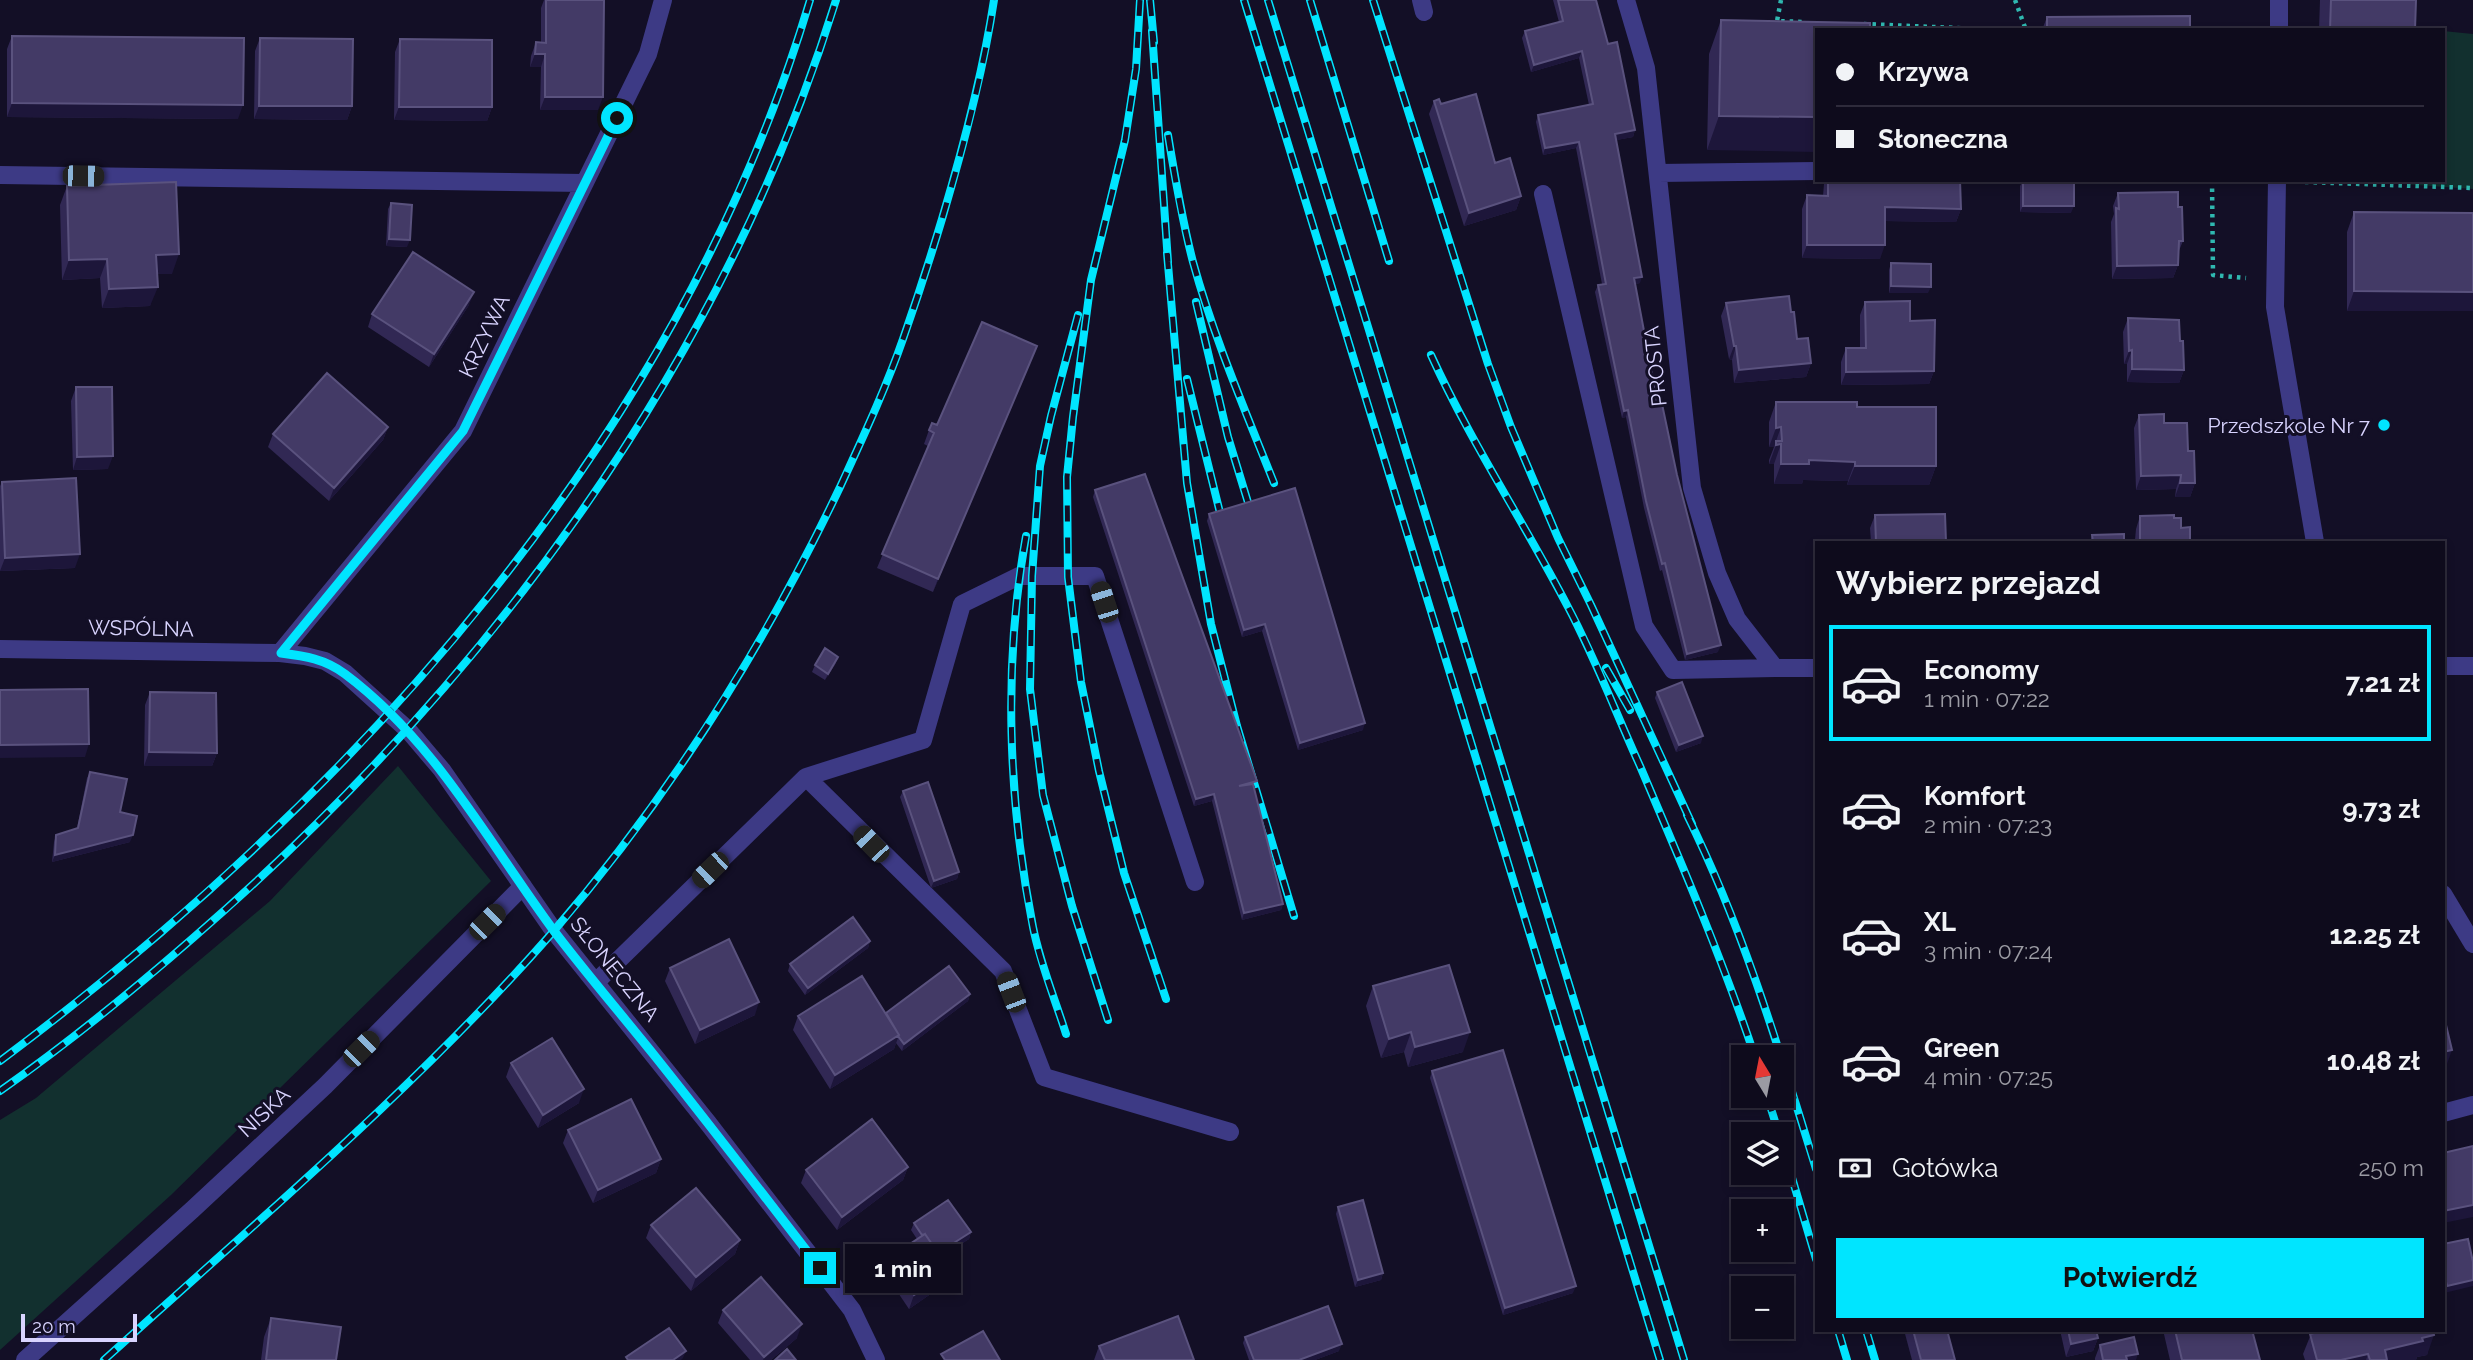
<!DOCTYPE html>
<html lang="pl">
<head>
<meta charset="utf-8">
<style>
  :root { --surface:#0e0b1c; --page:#171425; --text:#f1f3f6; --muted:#9b9ba3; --line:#2e2b3b; --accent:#00e5ff }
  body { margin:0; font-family:Raleway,sans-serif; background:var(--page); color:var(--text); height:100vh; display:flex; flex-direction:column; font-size:26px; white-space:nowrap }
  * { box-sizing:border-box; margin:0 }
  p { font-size:23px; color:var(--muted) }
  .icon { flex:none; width:38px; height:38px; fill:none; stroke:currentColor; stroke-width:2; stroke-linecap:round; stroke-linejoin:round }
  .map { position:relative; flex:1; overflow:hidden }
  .sheet { position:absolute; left:1815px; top:541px; width:630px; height:791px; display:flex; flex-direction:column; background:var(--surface); border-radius:0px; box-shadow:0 4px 10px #0003,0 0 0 2px var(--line) }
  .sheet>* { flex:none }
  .guide { position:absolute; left:1815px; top:28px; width:630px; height:154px; border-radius:0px; box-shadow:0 4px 10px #0003,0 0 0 2px var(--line); display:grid; align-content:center; height:154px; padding:0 21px; background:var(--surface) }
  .needle { width:46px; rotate:350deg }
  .buttons { position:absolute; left:1731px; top:1045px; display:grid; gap:14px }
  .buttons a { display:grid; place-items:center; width:63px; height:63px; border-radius:0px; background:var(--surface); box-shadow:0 4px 10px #0003,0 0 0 2px var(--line); font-size:35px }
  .scale { position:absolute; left:21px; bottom:18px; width:116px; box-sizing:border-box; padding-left:7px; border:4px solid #d9d4ff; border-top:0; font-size:19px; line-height:24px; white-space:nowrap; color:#d9d4ff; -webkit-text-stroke:5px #130f26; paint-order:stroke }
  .end { position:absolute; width:32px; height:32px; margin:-16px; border:9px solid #00e5ff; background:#111; box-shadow:0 0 0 4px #111 }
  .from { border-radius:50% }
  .bubble { position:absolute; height:49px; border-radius:0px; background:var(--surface); box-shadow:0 4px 10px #0003,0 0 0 2px var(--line); font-size:23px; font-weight:700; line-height:49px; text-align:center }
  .car { position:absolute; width:21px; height:42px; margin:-21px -10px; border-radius:9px; box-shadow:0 0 5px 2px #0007; background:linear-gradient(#222 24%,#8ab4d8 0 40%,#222 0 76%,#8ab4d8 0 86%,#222 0) }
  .guide b { display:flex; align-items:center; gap:24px; height:66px; font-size:26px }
  .guide b+b { border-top:2px solid var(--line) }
  .guide i { width:18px; height:18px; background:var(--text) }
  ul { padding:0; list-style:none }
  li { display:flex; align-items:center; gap:21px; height:116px; margin:0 14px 10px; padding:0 7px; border:4px solid transparent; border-radius:0px }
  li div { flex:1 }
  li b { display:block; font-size:26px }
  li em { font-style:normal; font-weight:700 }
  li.selected { border-color:var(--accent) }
  li>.icon { width:63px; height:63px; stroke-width:1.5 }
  h2 { padding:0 21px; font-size:32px; line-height:84px }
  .pay { display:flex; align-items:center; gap:18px; height:77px; padding:0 21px; font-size:26px }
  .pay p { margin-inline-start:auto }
  .cta { display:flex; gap:14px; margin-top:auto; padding:14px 21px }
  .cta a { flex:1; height:80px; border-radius:0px; background:var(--accent); color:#111; font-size:28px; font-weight:700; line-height:80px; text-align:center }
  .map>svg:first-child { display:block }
  .green { fill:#12302f }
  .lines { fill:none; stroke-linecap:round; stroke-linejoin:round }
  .path { stroke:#2fb8b0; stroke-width:4.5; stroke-dasharray:3.5 5; stroke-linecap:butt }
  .minor { stroke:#3d3a85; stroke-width:18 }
  .rail-casing { stroke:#00e5ff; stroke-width:8 }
  .rail { stroke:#130f26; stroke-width:5; stroke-dasharray:16; stroke-linecap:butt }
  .wall { fill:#312854 }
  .shaded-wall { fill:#1d163a }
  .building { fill:#433a66; stroke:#5a527e; stroke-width:2 }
  .route { stroke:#00e5ff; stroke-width:9 }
  .poi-dot { fill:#00e5ff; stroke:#130f26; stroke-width:2.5 }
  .labels { text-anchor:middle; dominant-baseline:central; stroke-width:6; stroke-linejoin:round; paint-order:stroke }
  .street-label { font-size:21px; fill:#d9d4ff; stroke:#130f26 }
  .poi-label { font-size:21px; fill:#d9d4ff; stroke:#130f26; text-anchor:end }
</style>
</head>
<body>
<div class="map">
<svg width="2473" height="1360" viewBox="0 0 2473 1360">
  <rect width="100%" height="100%" fill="#130f26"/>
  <path class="green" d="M2443,31L2473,34V189L2403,184V180H2443Z
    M398,766L491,881L171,1195L0,1350V1120L36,1098L270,901Z"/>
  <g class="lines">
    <path class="path" d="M1781,0L1777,21L1803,22
      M2015,0L2026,30
      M1864,24L2005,30
      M2212,180L2213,275L2246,278
      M2305,182L2473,188"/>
    <path class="minor" d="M1421,0L1424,12
      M1626,0L1646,68L1692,488L1717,573L1737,619L1775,668H1816
      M2279,30V0
      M1658,173L1816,171
      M0,175L585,183
      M2277,180L2275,307L2315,542
      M1543,194L1644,626L1673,670L1775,668
      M0,649L280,653L305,656L325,661L345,673L408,730L442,770L554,931L708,1123L852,1310L876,1360
      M280,653L463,431L648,54L663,0
      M2443,666H2473
      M806,777L923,740L962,604L1019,576H1095L1195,882
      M2443,894L2473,944
      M596,982L806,777L1003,971L1044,1077L1230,1132
      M2443,1113L2473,1105
      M25,1360L192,1210L325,1086L523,886"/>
    <g class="rail-casing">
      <path id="rail" d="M1140,0L1136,69L1125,140L1091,280L1073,417L1067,477L1068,577L1081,682L1099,771L1124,873L1166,999
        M1150,0L1154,42
        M1244,0L1660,1360
        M1268,0L1684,1360
        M1310,0L1389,261
        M1373,0L1488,364L1511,427L1558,538L1591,605L1692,824
        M1152,31L1168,262
        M1168,135C1175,178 1182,220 1193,262C1214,338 1245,410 1274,483
        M1167,253L1187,483L1211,624L1237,726L1294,916
        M1196,302L1228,437L1254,522
        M1078,315L1051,416L1040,466L1032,576L1030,689L1043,795L1072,906L1108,1020
        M1431,355C1471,443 1524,522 1568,607C1595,658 1616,713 1640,766C1681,862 1722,958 1755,1057
        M1187,379L1224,529
        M1026,536C1003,664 1008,800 1033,927C1040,963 1055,999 1066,1034
        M1606,668L1630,710
        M1687,815C1743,928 1779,1049 1816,1169
        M0,1061C358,794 680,436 810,0
        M0,1091C67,1044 131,992 193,938C483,687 721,369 836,0
        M1767,1096L1779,1134
        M1782,1144L1816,1259
        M1838,1330L1847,1360
        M1866,1330L1875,1360
        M104,1360C256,1222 416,1088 552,933C668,799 765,645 841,485C863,437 886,388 903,339C917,299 930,259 942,219C963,148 983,74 994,0"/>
    </g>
    <use href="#rail" class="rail"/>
  </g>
  <path class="wall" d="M544,0H604L598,110H540L541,67H530L531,56L536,42L541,43V8Z
    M1553,0H1596L1608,44L1635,130L1633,137L1616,140L1640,283L1635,284L1658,405L1677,475L1718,652L1685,660L1662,570L1660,571L1644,508L1626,417L1622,418L1595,292L1598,285L1602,284L1576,148L1543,155L1536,122L1538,115L1589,105L1579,58L1531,72L1522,38L1525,31L1559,22Z
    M2320,0H2416L2415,30H2319Z
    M2047,17L2190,30H2042Z
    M1721,20L1870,23L1707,150L1709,54Z
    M12,36L238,119L7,117V49Z
    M260,38L352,106L347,120L254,119L255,51Z
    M400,39L492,107L487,121L394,120L395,52Z
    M1434,101L1441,104L1495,163L1521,196L1516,210L1464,226L1429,114Z
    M1825,180H1960L1961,209L1956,222L1885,221L1880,259L1802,258V209L1807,195L1823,196L1824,184Z
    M2023,180L2071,213L2020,212V186Z
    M67,186L172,274H157L150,306L102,308L100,278L62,280L60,205Z
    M2118,193L2178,207L2183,241L2178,253V265L2173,278L2112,279L2111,222L2114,214L2113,206Z
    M391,203L407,247L386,246L388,209Z
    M2354,212L2473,213V311H2347V232Z
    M1891,263L1928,293H1889V270Z
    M1865,302L1910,321L1934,371L1929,384L1841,385V362L1846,348H1860V315Z
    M1726,303L1791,312L1797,339L1811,363L1806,377L1734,383L1732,360L1729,359L1721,316Z
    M469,305L429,367L368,327L372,314Z
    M2128,318L2180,341L2184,370L2179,383L2127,382V364H2124L2123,332Z
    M1037,346L933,592L877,568L928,446L924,444L929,430L937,425Z
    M76,387L108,469L73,470L71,401Z
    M1776,402L1857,407L1936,466L1929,485H1847L1848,481L1803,480L1802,484H1774V464H1769V460L1774,447H1769V422Z
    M2139,415L2164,423L2188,451L2195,483L2190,497H2175L2176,489L2136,490L2134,428Z
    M388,427L383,440L329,501L268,447L273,434Z
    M2,482L75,568L0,571V486Z
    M1095,490L1255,787L1254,788L1283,904L1281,910L1242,920L1212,801L1194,806L1093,497Z
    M1209,514L1363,730L1298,750L1262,631L1242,637L1207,521Z
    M1875,515L1946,542H1871L1870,528Z
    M2140,516L2174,518L2190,542H2090L2092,535L2124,540H2135L2136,529Z
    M836,663L825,680L812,672L815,665Z
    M150,692L217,753L212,766H144L145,705Z
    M1657,692L1701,743L1676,752L1655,698Z
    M90,772L120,812L130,842L52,862L54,842L56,835L77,828L87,778Z
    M903,791L959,872L957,879L931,888L900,797Z
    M870,941L868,948L805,995L788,971L790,964Z
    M670,968L755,1015L695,1044L665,981Z
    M1373,986L1463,1052L1408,1067L1404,1052L1381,1058L1366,1006Z
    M970,994L968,1001L902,1051L896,1043L894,1049L830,1089L793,1030L798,1016L886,1013Z
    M511,1063L579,1103L538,1128L506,1077Z
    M1432,1071L1573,1293L1503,1315L1430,1078Z
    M568,1130L661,1159L656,1173L593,1203L563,1143Z
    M908,1167L903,1180L837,1230L801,1183L806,1170Z
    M1338,1207L1383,1273L1381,1280L1355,1287L1336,1214Z
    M914,1223L971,1232L969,1239L941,1257L950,1270L945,1284L909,1309L884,1272L889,1258L917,1239L911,1230Z
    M651,1225L740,1240L735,1254L691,1291L646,1238Z
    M2468,1239L2444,1293L2443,1288V1244Z
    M723,1310L797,1338L771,1360H750L718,1323Z
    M271,1318L336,1360H261L264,1337Z
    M1904,1330H1947L1955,1360H1912Z
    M2060,1330H2096L2098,1338L2093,1351L2066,1357Z
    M2163,1330H2252L2260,1360H2170Z
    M2310,1330H2433L2427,1355L2417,1357L2416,1360H2305L2303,1354L2311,1334Z
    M1245,1337L1339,1351L1315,1360H1249L1243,1343Z
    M2100,1345L2136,1360H2095V1358Z
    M1099,1346L1194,1360H1094Z"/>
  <path class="shaded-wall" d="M1582,51L1579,58L1531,72L1534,65Z
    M535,54H545L541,67H530Z
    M545,97H603L598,110H540Z
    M12,103L243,105L238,119L7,117Z
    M259,106H352L347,120L254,119Z
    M399,107H492L487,121L394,120Z
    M1719,116L1816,117V152L1707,150Z
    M1635,130L1633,137L1612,141L1615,134Z
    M1579,142L1576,148L1543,155L1545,148Z
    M1521,196L1516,210L1464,226L1469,213Z
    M2023,206H2074L2071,213L2020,212Z
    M1885,207L1961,209L1956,222L1880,221Z
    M389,239L410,240L407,247L386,246Z
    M1807,245H1885L1880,259L1802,258Z
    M179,254L172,274H149L156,255Z
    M107,259L100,278L62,280L69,260Z
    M2178,265L2173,278L2112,279L2117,266Z
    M1642,277L1640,283L1631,285L1634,278Z
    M1891,286L1931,287L1928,293H1889Z
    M158,287L150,306L102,308L109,289Z
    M2354,291L2473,292V311H2347Z
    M474,292L469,305L429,367L434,354Z
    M1037,346L1032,359L933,592L938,579Z
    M1734,346H1736L1732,360L1729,359Z
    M2132,350L2127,364H2124L2129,351Z
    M1811,363L1806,377L1734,383L1739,370Z
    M2132,369L2184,370L2179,383L2127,382Z
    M1934,371L1929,384L1841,385L1846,372Z
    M1628,410L1626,417L1622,418L1624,411Z
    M388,427L383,440L329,501L334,488Z
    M1781,427L1774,447H1769L1776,428Z
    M1781,444L1774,464H1769L1776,445Z
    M113,456L108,469L73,470L77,457Z
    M1809,460L1855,462L1848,481L1803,480L1802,484H1774L1781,464Z
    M1855,466H1936L1929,485H1847Z
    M2181,475L2176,489L2136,490L2141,476Z
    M2180,483H2195L2190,497H2175Z
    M80,554L75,568L0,571L5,558Z
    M1265,624L1262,631L1242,637L1244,630Z
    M1721,645L1718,652L1685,660L1687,654Z
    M838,657L836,663L825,680L828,674Z
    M1365,723L1363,730L1298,750L1300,743Z
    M1703,736L1701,743L1676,752L1679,745Z
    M89,744L85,757L0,758V745Z
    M149,752L217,753L212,766H144Z
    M1214,794L1212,801L1194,806L1196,799Z
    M133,835L130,842L52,862L55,855Z
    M959,872L957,879L931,888L934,881Z
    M1283,904L1281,910L1242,920L1244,913Z
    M870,941L868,948L805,995L808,988Z
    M970,994L968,1001L902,1051L904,1044Z
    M759,1002L755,1015L695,1044L700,1030Z
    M1411,1032L1404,1052L1381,1058L1389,1039Z
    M1470,1032L1463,1052L1408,1067L1415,1047Z
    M899,1035L894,1049L830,1089L835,1075Z
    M2452,1050L2447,1064L2443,1065V1052Z
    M584,1089L579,1103L538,1128L543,1115Z
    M661,1159L656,1173L593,1203L598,1190Z
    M908,1167L903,1180L837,1230L842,1217Z
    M2473,1205V1217L2443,1223V1211Z
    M971,1232L969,1239L934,1262L936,1255Z
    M740,1240L735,1254L691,1291L696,1277Z
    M950,1270L945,1284L909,1309L914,1295Z
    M1383,1273L1381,1280L1355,1287L1358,1280Z
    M2473,1280V1286L2444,1293L2447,1286Z
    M1576,1286L1573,1293L1503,1315L1505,1308Z
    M802,1324L797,1338L771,1360H763L764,1357Z
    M2434,1335L2427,1355L2417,1357L2416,1360H2381L2385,1350Z
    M2098,1338L2093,1351L2066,1357L2071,1344Z
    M1342,1344L1339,1351L1315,1360H1299Z
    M686,1351L683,1358L681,1360H673Z
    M2138,1354L2136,1360H2125L2126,1356Z
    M2368,1354L2366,1360H2341Z"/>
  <path class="building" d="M546,0H604L603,97H545V54H535L536,42L546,43Z
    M1558,0H1596L1608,44L1617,42L1635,130L1615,134L1642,277L1634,278L1658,405L1662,404L1677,475L1721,645L1687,654L1665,563L1662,564L1646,501L1628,410L1624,411L1598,285L1606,284L1579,142L1545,148L1538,115L1593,104L1582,51L1534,65L1525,31L1563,21Z
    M2331,0H2416L2415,30H2330Z
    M2190,16V30H2047V17Z
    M1721,20L1870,23V30H1816V117L1719,116Z
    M12,36L244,38L243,105L12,103Z
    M260,38L353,39L352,106H259Z
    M400,39L492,40V107H399Z
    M1476,94L1495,163L1510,158L1521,196L1469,213L1434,101L1439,99L1441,104Z
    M1828,180H1960L1961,209L1885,207V245H1807V195L1828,196Z
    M2023,180H2074V206H2023Z
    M176,182L179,254L156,255L158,287L109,289L107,259L69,260L67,186Z
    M2178,192V207H2182L2183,241H2179L2178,265L2117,266L2116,208L2119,209L2118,193Z
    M391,203L412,205L410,240L389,239Z
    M2354,212L2473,213V292L2354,291Z
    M413,252L474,292L434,354L372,314Z
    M1891,263L1931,264V287L1891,286Z
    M1789,296L1791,312H1794L1797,339L1808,338L1811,363L1739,370L1736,346H1734L1726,303Z
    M1910,301V321L1935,320L1934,371L1846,372V348H1866L1865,302Z
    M2128,318L2179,320L2180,341H2183L2184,370L2132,369V350L2129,351Z
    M982,322L1037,346L938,579L882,554L934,433L929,430L932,423L937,425Z
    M327,373L388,427L334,488L273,434Z
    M76,387H112L113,456L77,457Z
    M1776,402H1857V407H1936V466H1855V462L1809,460V464H1781V444L1776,445V441H1782L1781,427L1776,428Z
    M2164,414V423H2187L2188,451H2194L2195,483H2180L2181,475L2141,476L2139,415Z
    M1145,474L1257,781L1239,786L1253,784L1283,904L1244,913L1214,794L1196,799L1095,490Z
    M76,478L80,554L5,558L2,482Z
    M1295,488L1365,723L1300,743L1265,624L1244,630L1209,514Z
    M1945,514L1946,542H1876L1875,515Z
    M2174,515V518H2181V528L2190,527V542H2093L2092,535L2124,534V540H2140V516Z
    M825,648L838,657L828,674L815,665Z
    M1682,682L1703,736L1679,745L1657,692Z
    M88,689L89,744L0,745V690Z
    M150,692L216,693L217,753L149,752Z
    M90,772L127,779L120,812L137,816L133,835L55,855L56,835L78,828Z
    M928,782L959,872L934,881L903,791Z
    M853,917L870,941L808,988L790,964Z
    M729,939L759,1002L700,1030L670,968Z
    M1449,965L1470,1032L1415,1047L1411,1032L1389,1039L1373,986Z
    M949,966L970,994L904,1044L898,1036L899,1035L886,1013Z
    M862,976L899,1035L835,1075L798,1016Z
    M2446,1025L2452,1050L2443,1052V1026Z
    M552,1038L584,1089L543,1115L511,1063Z
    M1503,1050L1576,1286L1505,1308L1432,1071Z
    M631,1099L661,1159L598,1190L568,1130Z
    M872,1119L908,1167L842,1217L806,1170Z
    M2473,1146V1205L2443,1211V1153Z
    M696,1188L740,1240L696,1277L651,1225Z
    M948,1200L971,1232L938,1253L925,1234L922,1235L914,1223Z
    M1363,1200L1383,1273L1358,1280L1338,1207Z
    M925,1234L950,1270L914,1295L889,1258Z
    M2468,1239L2473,1262V1280L2447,1286L2443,1269V1244Z
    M761,1277L802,1324L764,1357L723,1310Z
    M1328,1306L1342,1344L1299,1360H1254L1245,1337Z
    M1178,1316L1194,1360H1105L1099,1346Z
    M271,1318L341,1327L336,1360H266Z
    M669,1328L686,1351L673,1360H628L626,1357Z
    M1913,1330H1947L1955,1360H1921Z
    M2068,1330H2096L2098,1338L2071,1344Z
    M2175,1330H2252L2260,1360H2182Z
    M2322,1330H2433L2434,1335L2422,1338L2423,1341L2385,1350L2387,1360H2370L2368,1354L2341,1360H2317L2310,1334L2322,1331Z
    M983,1331L1000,1360H945L941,1354Z
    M2134,1337L2138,1354L2126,1356L2127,1360H2103L2100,1345Z
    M787,1349L796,1360H775Z"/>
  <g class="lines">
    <path class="route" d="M617,118L463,431L281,653C305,656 325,659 345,674C436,742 488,842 554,931C586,973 621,1014 654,1055C710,1125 765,1197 820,1268"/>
  </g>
  <circle class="poi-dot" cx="2384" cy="425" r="7"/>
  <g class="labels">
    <g class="street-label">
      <text transform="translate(484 336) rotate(-64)">KRZYWA</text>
      <text transform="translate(1655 366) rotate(-96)">PROSTA</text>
      <text transform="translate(141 628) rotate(1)">WSPÓLNA</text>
      <text transform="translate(615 969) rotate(51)">SŁONECZNA</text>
      <text transform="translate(264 1112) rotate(-43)">NISKA</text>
    </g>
    <g class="poi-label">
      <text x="2370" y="425">Przedszkole Nr 7</text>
    </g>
  </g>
</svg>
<div class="buttons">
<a><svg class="needle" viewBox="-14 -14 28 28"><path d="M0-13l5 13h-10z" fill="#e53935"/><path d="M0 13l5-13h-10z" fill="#9b9ba3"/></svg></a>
<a><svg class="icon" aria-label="layers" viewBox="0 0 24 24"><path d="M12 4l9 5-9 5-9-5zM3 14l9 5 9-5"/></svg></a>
<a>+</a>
<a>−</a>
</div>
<div class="scale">20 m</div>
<i class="end from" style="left:617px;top:118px"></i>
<i class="end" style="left:820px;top:1268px"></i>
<div class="bubble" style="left:845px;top:1244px;width:116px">1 min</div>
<i class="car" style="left:83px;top:176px;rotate:91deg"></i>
<i class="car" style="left:1104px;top:602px;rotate:342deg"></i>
<i class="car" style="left:871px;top:844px;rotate:316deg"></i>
<i class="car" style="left:710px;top:870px;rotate:226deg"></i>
<i class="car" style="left:487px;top:922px;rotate:45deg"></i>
<i class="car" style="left:1011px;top:992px;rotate:339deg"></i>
<i class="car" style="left:361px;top:1049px;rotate:45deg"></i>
<div class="guide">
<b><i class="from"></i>Krzywa</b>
<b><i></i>Słoneczna</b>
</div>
<section class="sheet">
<h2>Wybierz przejazd</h2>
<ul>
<li class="selected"><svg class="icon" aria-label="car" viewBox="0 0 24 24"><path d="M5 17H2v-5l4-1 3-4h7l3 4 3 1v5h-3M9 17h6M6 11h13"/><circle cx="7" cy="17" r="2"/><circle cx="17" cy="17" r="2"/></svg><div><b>Economy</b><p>1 min · 07:22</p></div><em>7.21 zł</em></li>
<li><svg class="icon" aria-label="car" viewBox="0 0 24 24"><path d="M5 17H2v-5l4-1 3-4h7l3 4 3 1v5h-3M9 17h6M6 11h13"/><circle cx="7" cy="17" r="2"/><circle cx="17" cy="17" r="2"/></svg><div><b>Komfort</b><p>2 min · 07:23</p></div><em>9.73 zł</em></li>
<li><svg class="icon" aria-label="car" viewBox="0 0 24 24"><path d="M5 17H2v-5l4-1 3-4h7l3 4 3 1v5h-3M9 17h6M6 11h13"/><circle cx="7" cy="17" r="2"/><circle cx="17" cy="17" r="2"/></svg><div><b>XL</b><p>3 min · 07:24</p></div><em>12.25 zł</em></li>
<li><svg class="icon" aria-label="car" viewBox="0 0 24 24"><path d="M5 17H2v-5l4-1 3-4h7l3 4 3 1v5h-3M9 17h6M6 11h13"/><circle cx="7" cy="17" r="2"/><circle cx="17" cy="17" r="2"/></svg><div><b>Green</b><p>4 min · 07:25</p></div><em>10.48 zł</em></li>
</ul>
<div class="pay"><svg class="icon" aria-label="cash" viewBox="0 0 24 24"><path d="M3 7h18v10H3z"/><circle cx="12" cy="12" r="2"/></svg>Gotówka<p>250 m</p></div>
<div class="cta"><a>Potwierdź</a></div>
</section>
</div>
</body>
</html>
